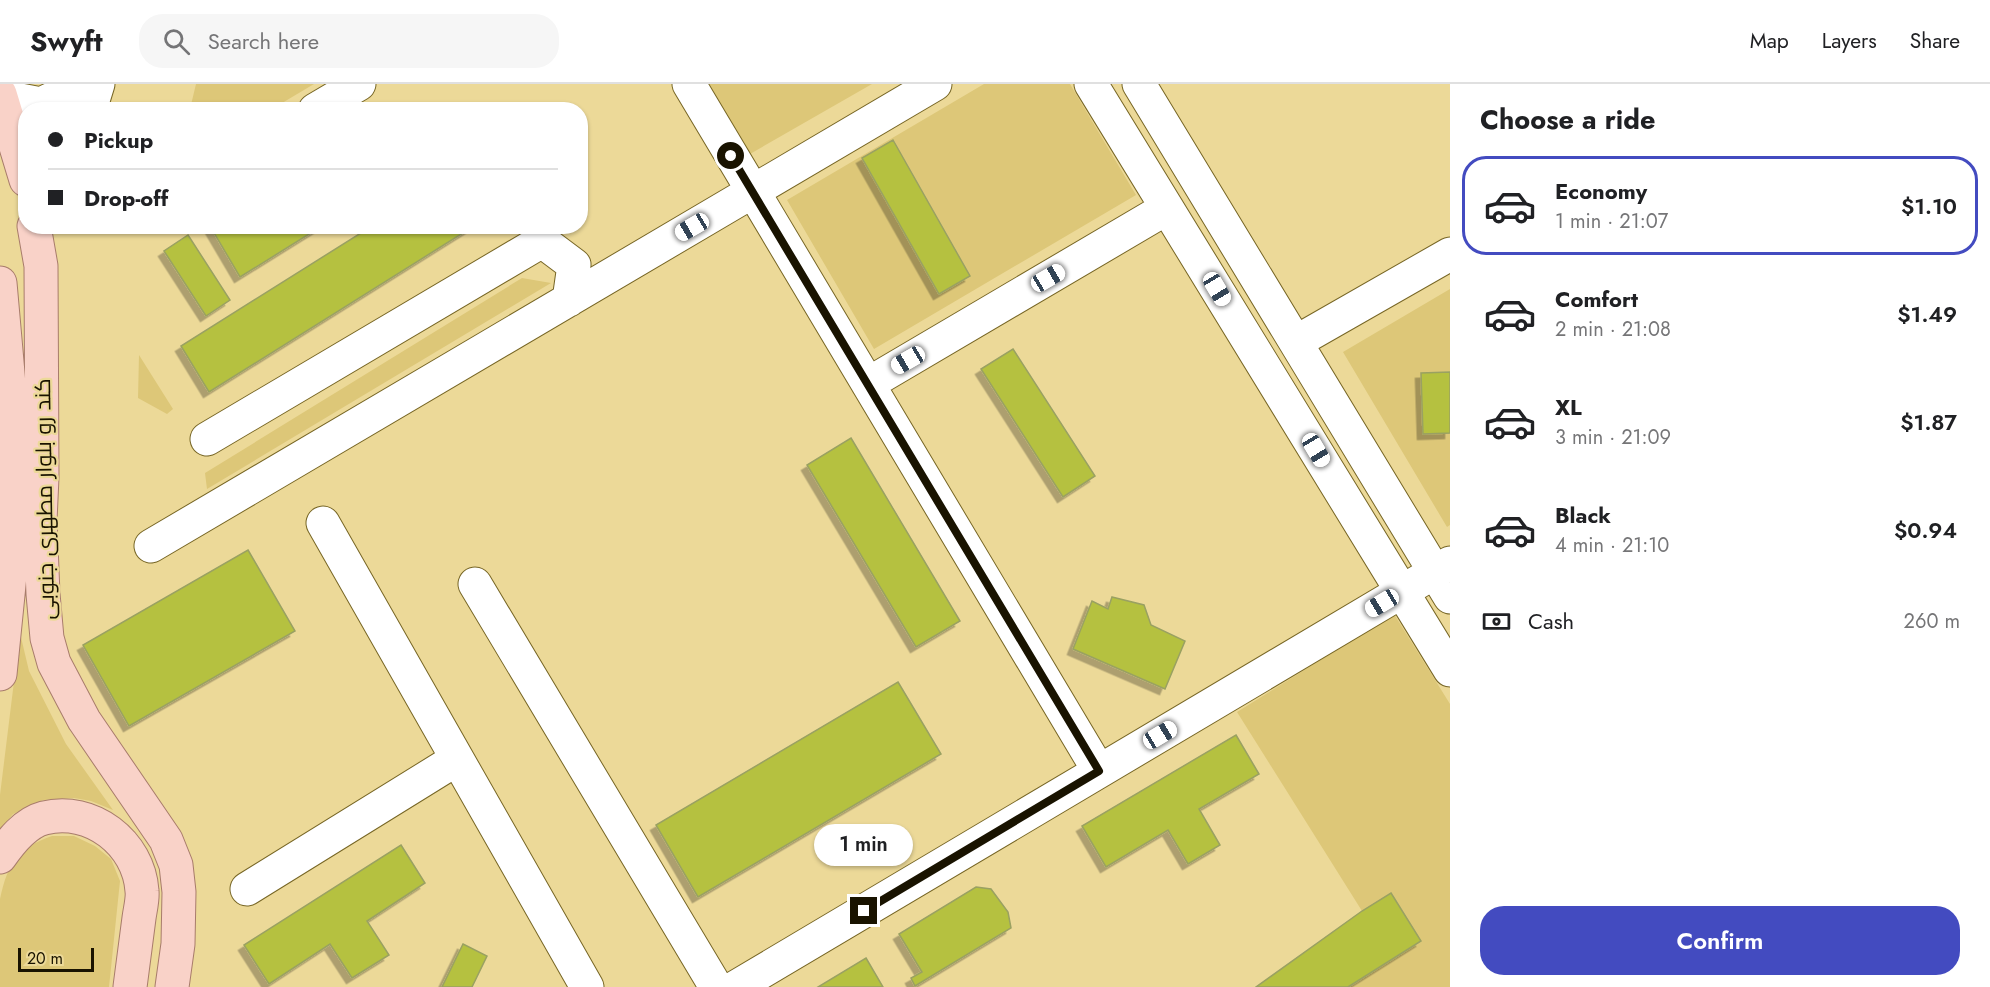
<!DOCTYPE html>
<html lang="en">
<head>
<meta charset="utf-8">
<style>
  :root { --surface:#fff; --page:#f6f6f6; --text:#202124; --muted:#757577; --line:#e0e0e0; --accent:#434bc0 }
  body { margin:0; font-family:Jost,Cairo,sans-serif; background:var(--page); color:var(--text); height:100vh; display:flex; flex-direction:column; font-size:22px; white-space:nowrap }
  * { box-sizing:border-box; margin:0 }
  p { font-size:20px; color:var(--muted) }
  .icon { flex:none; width:33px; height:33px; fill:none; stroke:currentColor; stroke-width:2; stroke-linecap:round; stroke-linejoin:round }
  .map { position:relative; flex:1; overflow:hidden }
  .details { display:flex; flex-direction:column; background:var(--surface); width:540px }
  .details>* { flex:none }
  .banner { position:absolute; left:18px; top:18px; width:570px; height:132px; border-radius:24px; box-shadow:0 2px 4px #0004; display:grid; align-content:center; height:132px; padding:0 30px; background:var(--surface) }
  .scale { position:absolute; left:18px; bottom:15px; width:76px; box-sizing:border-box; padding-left:6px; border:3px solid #191300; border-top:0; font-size:16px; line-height:21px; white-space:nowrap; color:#191300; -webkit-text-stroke:4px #ecd998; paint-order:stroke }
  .end { position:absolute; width:27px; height:27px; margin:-14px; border:8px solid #191300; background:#fff; box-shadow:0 0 0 3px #fff }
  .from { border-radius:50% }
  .bubble { position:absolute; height:42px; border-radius:21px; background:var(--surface); box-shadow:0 2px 4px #0004; font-size:20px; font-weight:600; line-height:42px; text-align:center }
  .car { position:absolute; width:18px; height:36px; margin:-18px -9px; border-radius:8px; box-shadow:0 0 4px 2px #0007; background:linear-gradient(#fff 24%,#345 0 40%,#fff 0 76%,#345 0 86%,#fff 0) }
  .banner b { display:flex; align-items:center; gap:21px; height:57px; font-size:22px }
  .banner b+b { border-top:2px solid var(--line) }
  .banner i { width:15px; height:15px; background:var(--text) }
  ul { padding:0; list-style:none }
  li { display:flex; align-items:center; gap:18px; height:99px; margin:0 12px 9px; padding:0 18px; border:3px solid transparent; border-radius:24px }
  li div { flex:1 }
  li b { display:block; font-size:22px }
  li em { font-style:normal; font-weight:600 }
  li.selected { border-color:var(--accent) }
  li>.icon { width:54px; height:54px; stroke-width:1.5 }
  h2 { padding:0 30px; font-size:27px; line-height:72px }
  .pay { display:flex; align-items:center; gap:15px; height:66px; padding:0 30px; font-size:22px }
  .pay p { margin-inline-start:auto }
  .primary-button { display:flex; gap:12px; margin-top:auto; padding:12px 30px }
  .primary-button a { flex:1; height:69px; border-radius:24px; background:var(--accent); color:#fff; font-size:24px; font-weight:600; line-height:69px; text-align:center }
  header { display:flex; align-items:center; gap:36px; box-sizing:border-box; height:84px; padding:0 30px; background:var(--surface); border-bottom:2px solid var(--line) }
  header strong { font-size:28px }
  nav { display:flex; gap:33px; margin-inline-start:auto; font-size:21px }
  .search { width:420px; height:54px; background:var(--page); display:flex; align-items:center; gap:15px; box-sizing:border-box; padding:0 21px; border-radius:24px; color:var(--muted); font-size:22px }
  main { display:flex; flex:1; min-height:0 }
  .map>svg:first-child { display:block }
  .green { fill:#ddc778 }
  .building { fill:#b5c13f; stroke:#9aa162; stroke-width:1.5; filter:url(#shadow) }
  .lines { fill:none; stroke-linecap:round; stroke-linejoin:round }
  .minor-casing { stroke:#776625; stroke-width:35 }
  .major-casing { stroke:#a87c6b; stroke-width:35 }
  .minor { stroke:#fff; stroke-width:33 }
  .major { stroke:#f9d2c8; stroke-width:33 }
  .route { stroke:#191300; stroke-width:8 }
  .labels { text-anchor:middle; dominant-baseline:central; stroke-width:4.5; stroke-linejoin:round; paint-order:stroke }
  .street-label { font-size:22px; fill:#191300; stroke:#ecd998 }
</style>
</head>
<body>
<header>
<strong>Swyft</strong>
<div class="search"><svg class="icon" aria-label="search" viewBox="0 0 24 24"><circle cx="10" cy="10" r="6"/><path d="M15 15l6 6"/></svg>Search here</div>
<nav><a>Map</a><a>Layers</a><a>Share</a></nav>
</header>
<main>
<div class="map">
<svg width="1450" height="903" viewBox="0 0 1450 903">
  <defs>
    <filter id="shadow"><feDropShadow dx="-5.5" dy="5.5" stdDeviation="0" flood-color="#0004"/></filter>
  </defs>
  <rect width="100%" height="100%" fill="#ecd998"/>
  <path class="green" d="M196,0H314L272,25H190Z
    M709,0H872L750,70Z
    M984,0H1070L1136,111L874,265L787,116Z
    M522,194L551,199L207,405L205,389Z
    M1450,205V441L1447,443L1343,268Z
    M139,271L173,325L167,330L138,314Z
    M1394,530L1450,620V903H1348L1421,857L1391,809L1362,827L1237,628Z
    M20,549L29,587L66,660L113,726L91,717L74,714L43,716L13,730L0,746V711Z
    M52,752H74L95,762L111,775L120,797L109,903H0V815C8,779 17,764 52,752Z"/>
  <path class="building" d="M893,56L970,192L939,210L862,74Z
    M210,142H322L240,193Z
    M372,142H474L209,308L181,262Z
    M188,151L230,216L206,232L164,167Z
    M1013,265L1095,392L1063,413L981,285Z
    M1450,288V349L1423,350L1421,289Z
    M851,354L960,537L916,563L807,381Z
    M248,466L295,547L129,642L83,561Z
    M1112,513L1144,521L1151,541L1185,557L1165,605L1073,565L1092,517L1108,525Z
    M898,598L941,670L698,813L656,741Z
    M1236,651L1259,690L1199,725L1220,761L1188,780L1168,746L1106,783L1082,742Z
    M401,761L425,799L367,837L389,871L352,894L330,860L269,900L244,861Z
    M976,803L991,805L1008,828L1011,844L915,902L911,894L922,888L899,850Z
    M1391,809L1421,857L1348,903H1256L1362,827Z
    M463,860L487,872L472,903H442Z
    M866,874L883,903H818Z"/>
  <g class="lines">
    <g class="minor-casing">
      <path id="minor" d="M1,0L15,15L41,20L66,8L76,0
        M689,0L1099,687
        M1091,0L1450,586
        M1139,0L1450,513
        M90,26L98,0
        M315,26L359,0
        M1296,258L1450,170
        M868,300L1167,124
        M207,355L542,157L574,181L569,216
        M323,439L587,903
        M151,462L935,0
        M475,500L716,903
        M247,805L457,675
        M736,903L1450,479"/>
    </g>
    <g class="major-casing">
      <path id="major" d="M0,10L26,96
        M34,142L41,182L42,393L40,437L43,510L47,554L54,579L84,636L166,756L176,781L179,808L178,860L172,903
        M0,199L14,357L11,481L0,590
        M0,773C11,757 25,739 44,734C91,722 139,759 142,807C143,815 140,826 139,834C136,857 133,880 130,903"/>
    </g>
    <use href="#minor" class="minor"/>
    <use href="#major" class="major"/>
  </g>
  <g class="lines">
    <path class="route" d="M731,72L1099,687L864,827"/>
  </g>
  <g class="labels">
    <g class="street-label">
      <text transform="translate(44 415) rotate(-91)">کند رو بلوار مطهری جنوبی</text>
    </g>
  </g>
</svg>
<div class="scale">20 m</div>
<i class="end from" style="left:731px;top:72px"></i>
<i class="end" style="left:864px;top:827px"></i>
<div class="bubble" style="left:814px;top:740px;width:99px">1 min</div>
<i class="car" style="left:692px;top:143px;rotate:240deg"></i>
<i class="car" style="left:1048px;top:194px;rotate:60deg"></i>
<i class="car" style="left:1217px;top:205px;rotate:149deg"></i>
<i class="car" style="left:908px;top:276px;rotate:240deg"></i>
<i class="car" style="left:1316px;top:366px;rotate:149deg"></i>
<i class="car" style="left:1382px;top:519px;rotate:239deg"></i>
<i class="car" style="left:1160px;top:651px;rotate:59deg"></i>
<div class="banner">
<b><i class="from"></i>Pickup</b>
<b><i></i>Drop-off</b>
</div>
</div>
<section class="details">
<h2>Choose a ride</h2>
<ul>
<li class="selected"><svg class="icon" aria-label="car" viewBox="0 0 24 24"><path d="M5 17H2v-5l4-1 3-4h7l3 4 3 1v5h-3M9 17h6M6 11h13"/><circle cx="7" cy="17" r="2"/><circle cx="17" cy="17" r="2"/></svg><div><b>Economy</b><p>1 min · 21:07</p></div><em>$1.10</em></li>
<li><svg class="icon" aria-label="car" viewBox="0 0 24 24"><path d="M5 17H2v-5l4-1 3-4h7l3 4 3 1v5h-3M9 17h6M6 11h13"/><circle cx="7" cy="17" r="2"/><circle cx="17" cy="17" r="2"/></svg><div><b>Comfort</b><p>2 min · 21:08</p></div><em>$1.49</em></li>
<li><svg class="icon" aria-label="car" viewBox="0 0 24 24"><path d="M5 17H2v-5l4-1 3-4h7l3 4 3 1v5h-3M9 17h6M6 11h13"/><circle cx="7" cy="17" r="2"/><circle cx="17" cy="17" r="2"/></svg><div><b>XL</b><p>3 min · 21:09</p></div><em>$1.87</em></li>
<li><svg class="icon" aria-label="car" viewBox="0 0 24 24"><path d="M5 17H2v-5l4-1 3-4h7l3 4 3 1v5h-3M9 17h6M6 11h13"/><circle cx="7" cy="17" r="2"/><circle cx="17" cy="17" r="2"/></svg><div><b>Black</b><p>4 min · 21:10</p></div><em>$0.94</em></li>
</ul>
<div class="pay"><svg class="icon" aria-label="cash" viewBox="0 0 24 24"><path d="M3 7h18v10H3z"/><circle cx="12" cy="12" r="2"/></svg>Cash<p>260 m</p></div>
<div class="primary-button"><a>Confirm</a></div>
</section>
</main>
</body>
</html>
